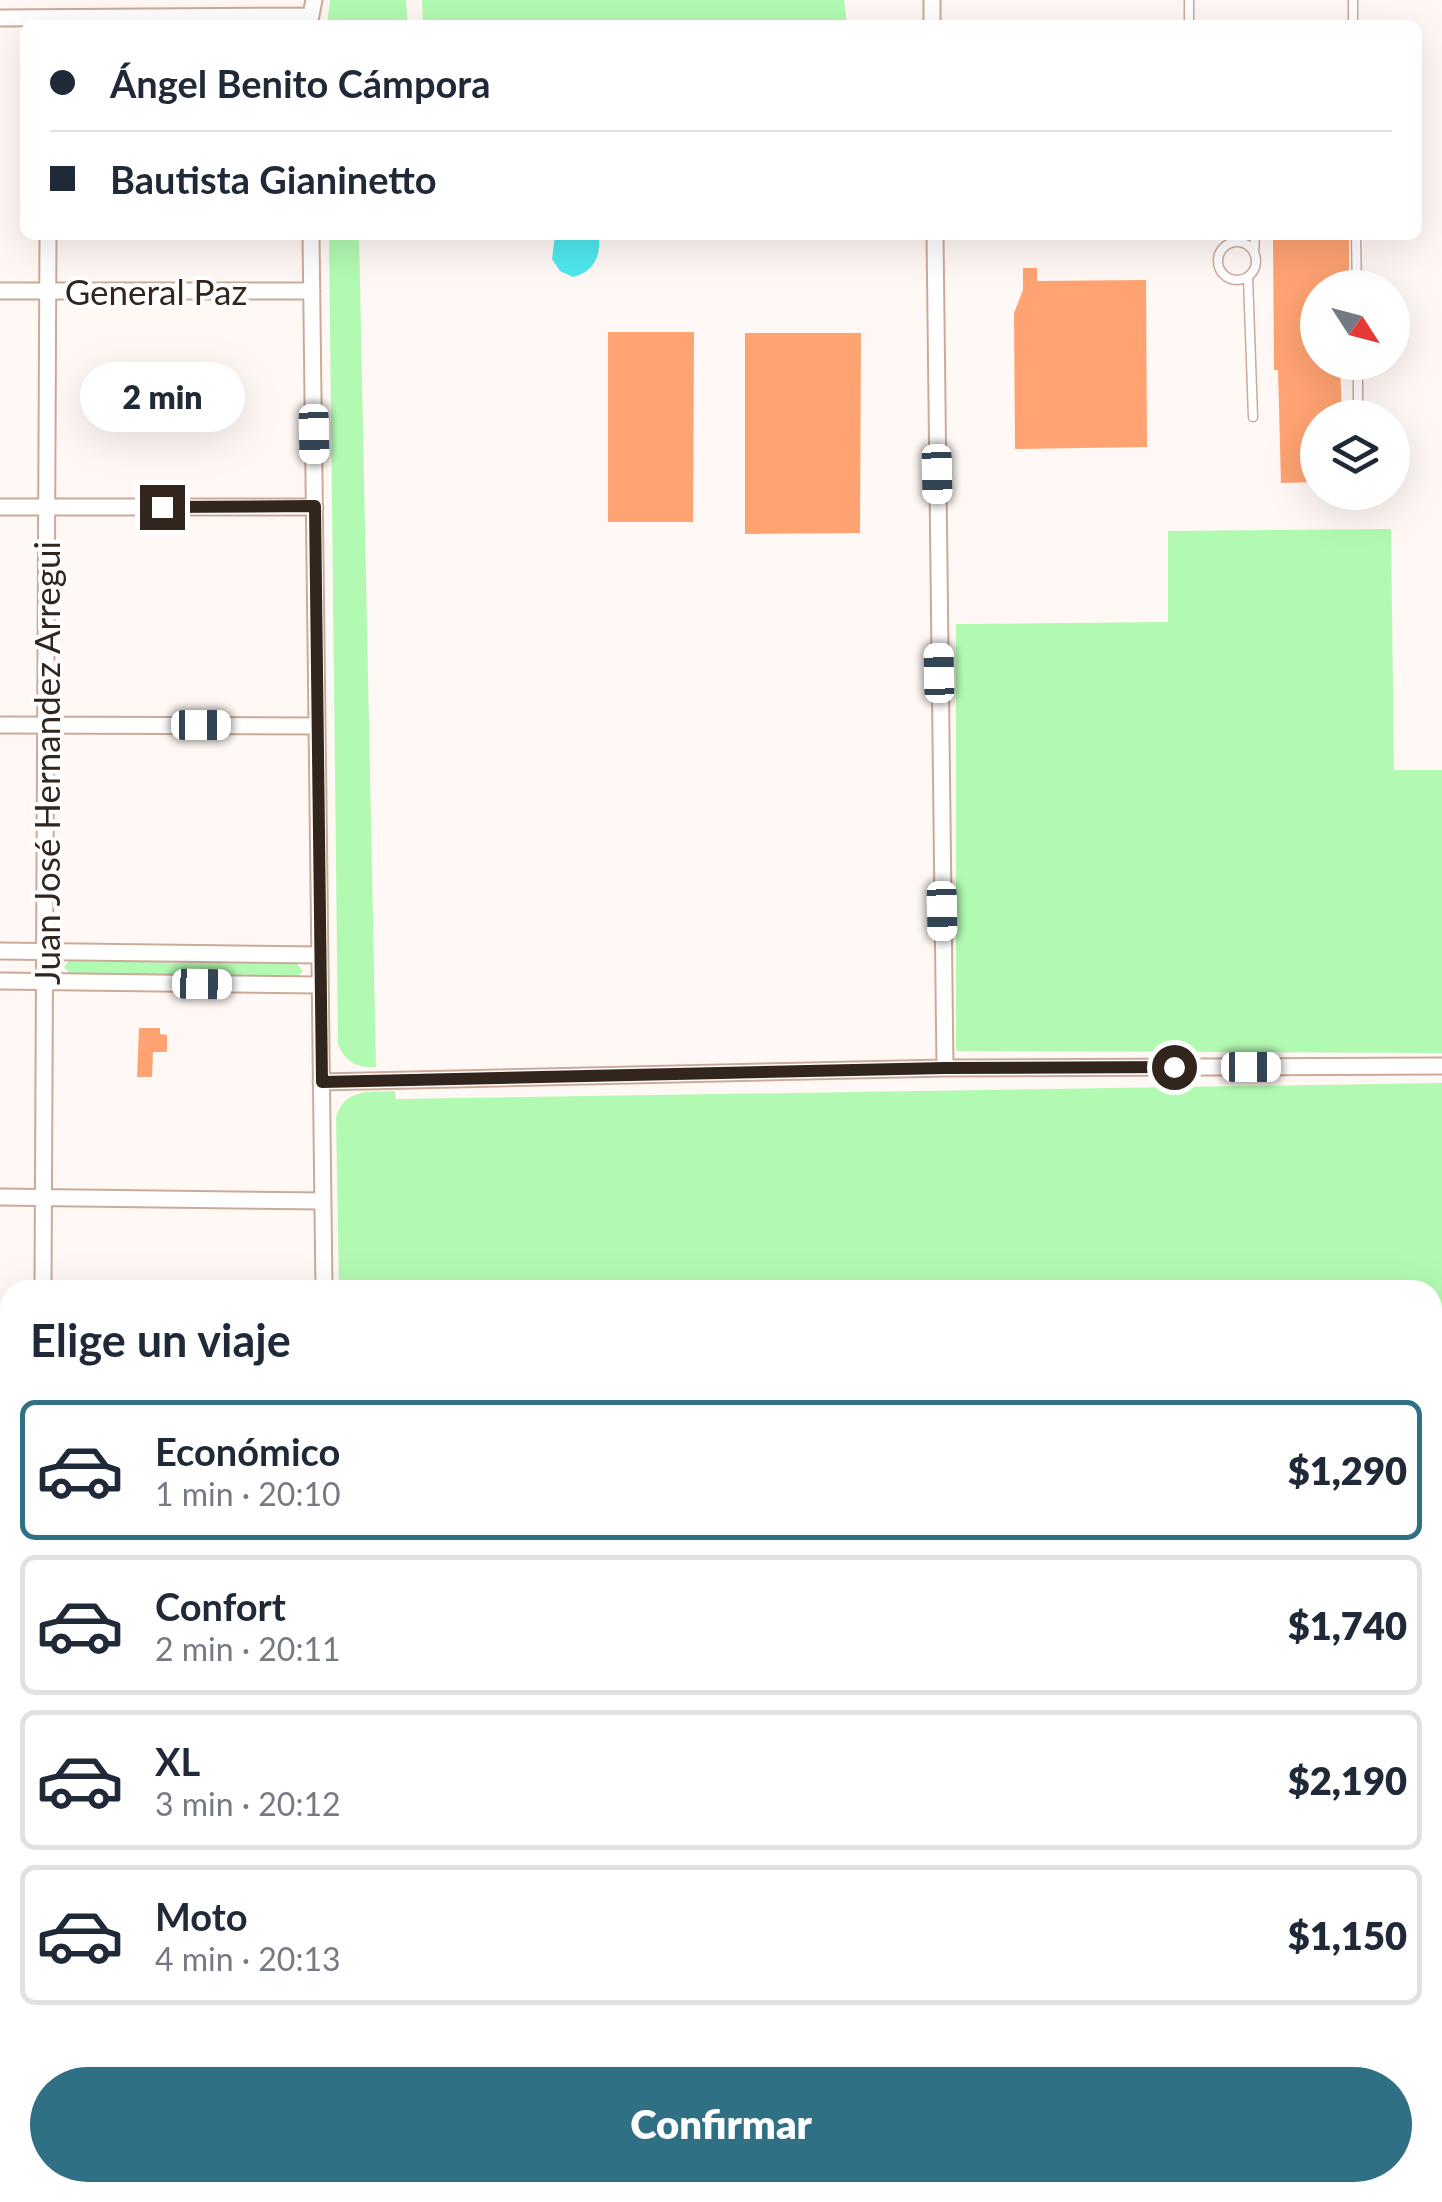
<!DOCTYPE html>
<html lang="es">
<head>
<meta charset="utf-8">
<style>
  :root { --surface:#fff; --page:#f6f6f7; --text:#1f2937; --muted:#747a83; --line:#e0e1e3; --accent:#307084 }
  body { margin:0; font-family:Lato,sans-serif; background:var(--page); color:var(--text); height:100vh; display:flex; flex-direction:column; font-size:38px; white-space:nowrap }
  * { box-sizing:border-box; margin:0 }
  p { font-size:32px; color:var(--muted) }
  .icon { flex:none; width:55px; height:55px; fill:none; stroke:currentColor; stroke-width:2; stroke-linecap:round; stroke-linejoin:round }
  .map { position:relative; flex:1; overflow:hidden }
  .side { position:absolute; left:0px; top:1280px; width:1442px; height:922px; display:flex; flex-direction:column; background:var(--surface); border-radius:30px 30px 0 0; box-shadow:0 10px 40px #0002 }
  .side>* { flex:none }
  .top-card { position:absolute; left:20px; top:20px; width:1402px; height:220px; border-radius:15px; box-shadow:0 10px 40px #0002; display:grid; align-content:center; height:220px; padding:0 30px; background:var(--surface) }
  .needle { width:65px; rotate:126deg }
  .buttons { position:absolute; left:1300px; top:270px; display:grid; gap:20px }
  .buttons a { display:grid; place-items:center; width:110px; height:110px; border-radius:50%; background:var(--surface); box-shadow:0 10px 40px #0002; font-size:50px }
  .end { position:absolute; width:45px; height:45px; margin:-22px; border:12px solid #32251e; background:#fff; box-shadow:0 0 0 5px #fff }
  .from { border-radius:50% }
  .bubble { position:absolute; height:70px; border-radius:35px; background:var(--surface); box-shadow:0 10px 40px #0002; font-size:32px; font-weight:800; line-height:70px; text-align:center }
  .car { position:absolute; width:30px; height:60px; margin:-30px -15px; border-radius:12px; box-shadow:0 0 8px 2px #0007; background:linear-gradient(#fff 24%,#345 0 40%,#fff 0 76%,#345 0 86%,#fff 0) }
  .top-card b { display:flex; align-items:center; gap:35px; height:95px; font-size:38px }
  .top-card b+b { border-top:2px solid var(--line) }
  .top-card i { width:25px; height:25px; background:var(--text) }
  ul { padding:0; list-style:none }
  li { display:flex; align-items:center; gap:30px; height:140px; margin:0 20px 15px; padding:0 10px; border:5px solid var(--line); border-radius:15px }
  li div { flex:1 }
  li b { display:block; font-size:38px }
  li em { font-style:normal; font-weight:800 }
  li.selected { border-color:var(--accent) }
  li>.icon { width:90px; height:90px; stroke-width:1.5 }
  h2 { padding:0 30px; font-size:45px; line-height:120px }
  .action { display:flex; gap:20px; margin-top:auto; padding:20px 30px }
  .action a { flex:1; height:115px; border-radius:60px; background:var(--accent); color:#fff; font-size:40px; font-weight:800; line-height:115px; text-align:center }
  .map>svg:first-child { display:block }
  .green { fill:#b2fab1 }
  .water { fill:#4ee9ee }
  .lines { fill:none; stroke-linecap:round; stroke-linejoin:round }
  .stream { stroke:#4ee9ee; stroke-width:5 }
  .building { fill:#ffa372 }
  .service-casing { stroke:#ca9; stroke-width:11 }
  .minor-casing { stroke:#ca9; stroke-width:19 }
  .secondary-casing { stroke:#ca9; stroke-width:24 }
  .service { stroke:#fff; stroke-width:8 }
  .minor { stroke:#fff; stroke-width:15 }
  .secondary { stroke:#fff; stroke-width:20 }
  .route { stroke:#32251e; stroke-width:12 }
  .labels { text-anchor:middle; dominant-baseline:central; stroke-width:8; stroke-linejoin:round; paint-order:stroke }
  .street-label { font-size:35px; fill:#32251e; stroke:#fff }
</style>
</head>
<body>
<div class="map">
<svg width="1442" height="2202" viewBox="0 0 1442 2202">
  <rect width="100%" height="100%" fill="#fff8f4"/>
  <path class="green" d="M330,0H406L408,25H327Z
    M422,0H844L847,25H423Z
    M329,235H359L376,1067C357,1068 345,1062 338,1044Z
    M1391,529L1394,770H1442V1053L956,1051V624L1168,622V531Z
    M69,961L297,964L303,971L297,977L69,973L64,967Z
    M1442,1083V1973H1432V1290H339L336,1117C345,1088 370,1092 395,1091L396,1099Z
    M0,1612H10V1966L0,1965Z
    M0,2069H10V2192H1432L1433,2081L1441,2085L1442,2202H0Z"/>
  <path class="water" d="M555,235H599C601,256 594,272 573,277L560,271L552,259Z"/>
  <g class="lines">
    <path class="stream" d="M486,2192L495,2202
      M895,2202V2192"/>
  </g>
  <path class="building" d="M1273,235H1349V288H1318V362H1340L1342,418H1318V482L1281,483L1278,370H1274Z
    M1023,268H1037V281L1146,280L1147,447L1015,449L1014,313L1023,290Z
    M608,332H694L693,522H608Z
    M745,333H861L860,533L745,534Z
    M139,1028H160V1034L167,1035V1052H153L152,1077H137Z"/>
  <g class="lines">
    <g class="service-casing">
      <path id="service" d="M1189,0V25
        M1353,0V25
        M1356,235L1357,288
        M1218 261a19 19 0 1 1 38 0a19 19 0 1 1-38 0Z
        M1254,253L1255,235
        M1248,277L1253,417
        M1358,362V414"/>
    </g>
    <g class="minor-casing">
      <path id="minor" d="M932,0V25
        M0,18L309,16
        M309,25L314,0
        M311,235L324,1290
        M935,235L945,1068
        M0,291H312
        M0,507H315
        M0,725L317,726
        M0,951L320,955
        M0,981L320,985
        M321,1082L945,1068L1442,1066
        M0,1197L323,1201
        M43,1290L48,235
        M0,1470H10"/>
    </g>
    <g class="secondary-casing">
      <path id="secondary" d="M0,1989H10
        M1432,2001H1442
        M0,2053H10
        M1432,2066H1442"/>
    </g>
    <use href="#service" class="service"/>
    <use href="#minor" class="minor"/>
    <use href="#secondary" class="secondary"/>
  </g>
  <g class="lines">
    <path class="route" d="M162,507L315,506L322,1082L945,1068L1174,1067"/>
  </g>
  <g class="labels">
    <g class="street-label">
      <text x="156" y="291">General Paz</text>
      <text transform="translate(46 763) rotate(-90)">Juan José Hernandez Arregui</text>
    </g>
  </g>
</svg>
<div class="buttons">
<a><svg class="needle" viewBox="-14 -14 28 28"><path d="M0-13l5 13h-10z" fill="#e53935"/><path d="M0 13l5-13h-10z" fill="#747a83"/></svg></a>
<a><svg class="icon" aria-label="layers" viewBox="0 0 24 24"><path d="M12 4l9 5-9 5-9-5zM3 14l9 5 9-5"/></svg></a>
</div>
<i class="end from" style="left:1174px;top:1067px"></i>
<i class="end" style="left:162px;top:507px"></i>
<div class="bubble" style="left:80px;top:362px;width:165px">2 min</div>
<i class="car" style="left:314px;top:434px;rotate:179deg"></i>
<i class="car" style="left:937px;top:474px;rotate:179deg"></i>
<i class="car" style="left:939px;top:673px;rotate:359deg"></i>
<i class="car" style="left:201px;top:725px;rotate:90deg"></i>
<i class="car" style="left:942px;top:911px;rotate:179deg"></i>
<i class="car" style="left:202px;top:984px;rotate:91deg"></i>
<i class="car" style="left:1251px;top:1067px;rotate:90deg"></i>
<div class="top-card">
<b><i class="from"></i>Ángel Benito Cámpora</b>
<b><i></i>Bautista Gianinetto</b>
</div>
<section class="side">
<h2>Elige un viaje</h2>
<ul>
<li class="selected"><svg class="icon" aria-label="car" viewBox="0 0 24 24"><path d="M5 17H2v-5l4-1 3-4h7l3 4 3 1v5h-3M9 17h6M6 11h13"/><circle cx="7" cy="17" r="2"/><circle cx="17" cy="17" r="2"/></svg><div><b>Económico</b><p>1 min · 20:10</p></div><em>$1,290</em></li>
<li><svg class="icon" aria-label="car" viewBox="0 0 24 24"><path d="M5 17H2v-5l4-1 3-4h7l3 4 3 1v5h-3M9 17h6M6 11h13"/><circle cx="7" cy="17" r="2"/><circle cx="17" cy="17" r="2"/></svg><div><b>Confort</b><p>2 min · 20:11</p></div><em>$1,740</em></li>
<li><svg class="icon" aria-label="car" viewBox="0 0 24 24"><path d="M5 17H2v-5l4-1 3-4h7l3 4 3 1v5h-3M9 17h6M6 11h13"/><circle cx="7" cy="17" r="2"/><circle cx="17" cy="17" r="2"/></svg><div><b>XL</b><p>3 min · 20:12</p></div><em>$2,190</em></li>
<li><svg class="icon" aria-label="car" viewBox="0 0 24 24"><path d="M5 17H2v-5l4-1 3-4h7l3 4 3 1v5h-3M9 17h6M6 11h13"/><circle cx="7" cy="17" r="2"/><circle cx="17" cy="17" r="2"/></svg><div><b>Moto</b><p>4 min · 20:13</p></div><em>$1,150</em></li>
</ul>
<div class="action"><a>Confirmar</a></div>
</section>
</div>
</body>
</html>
